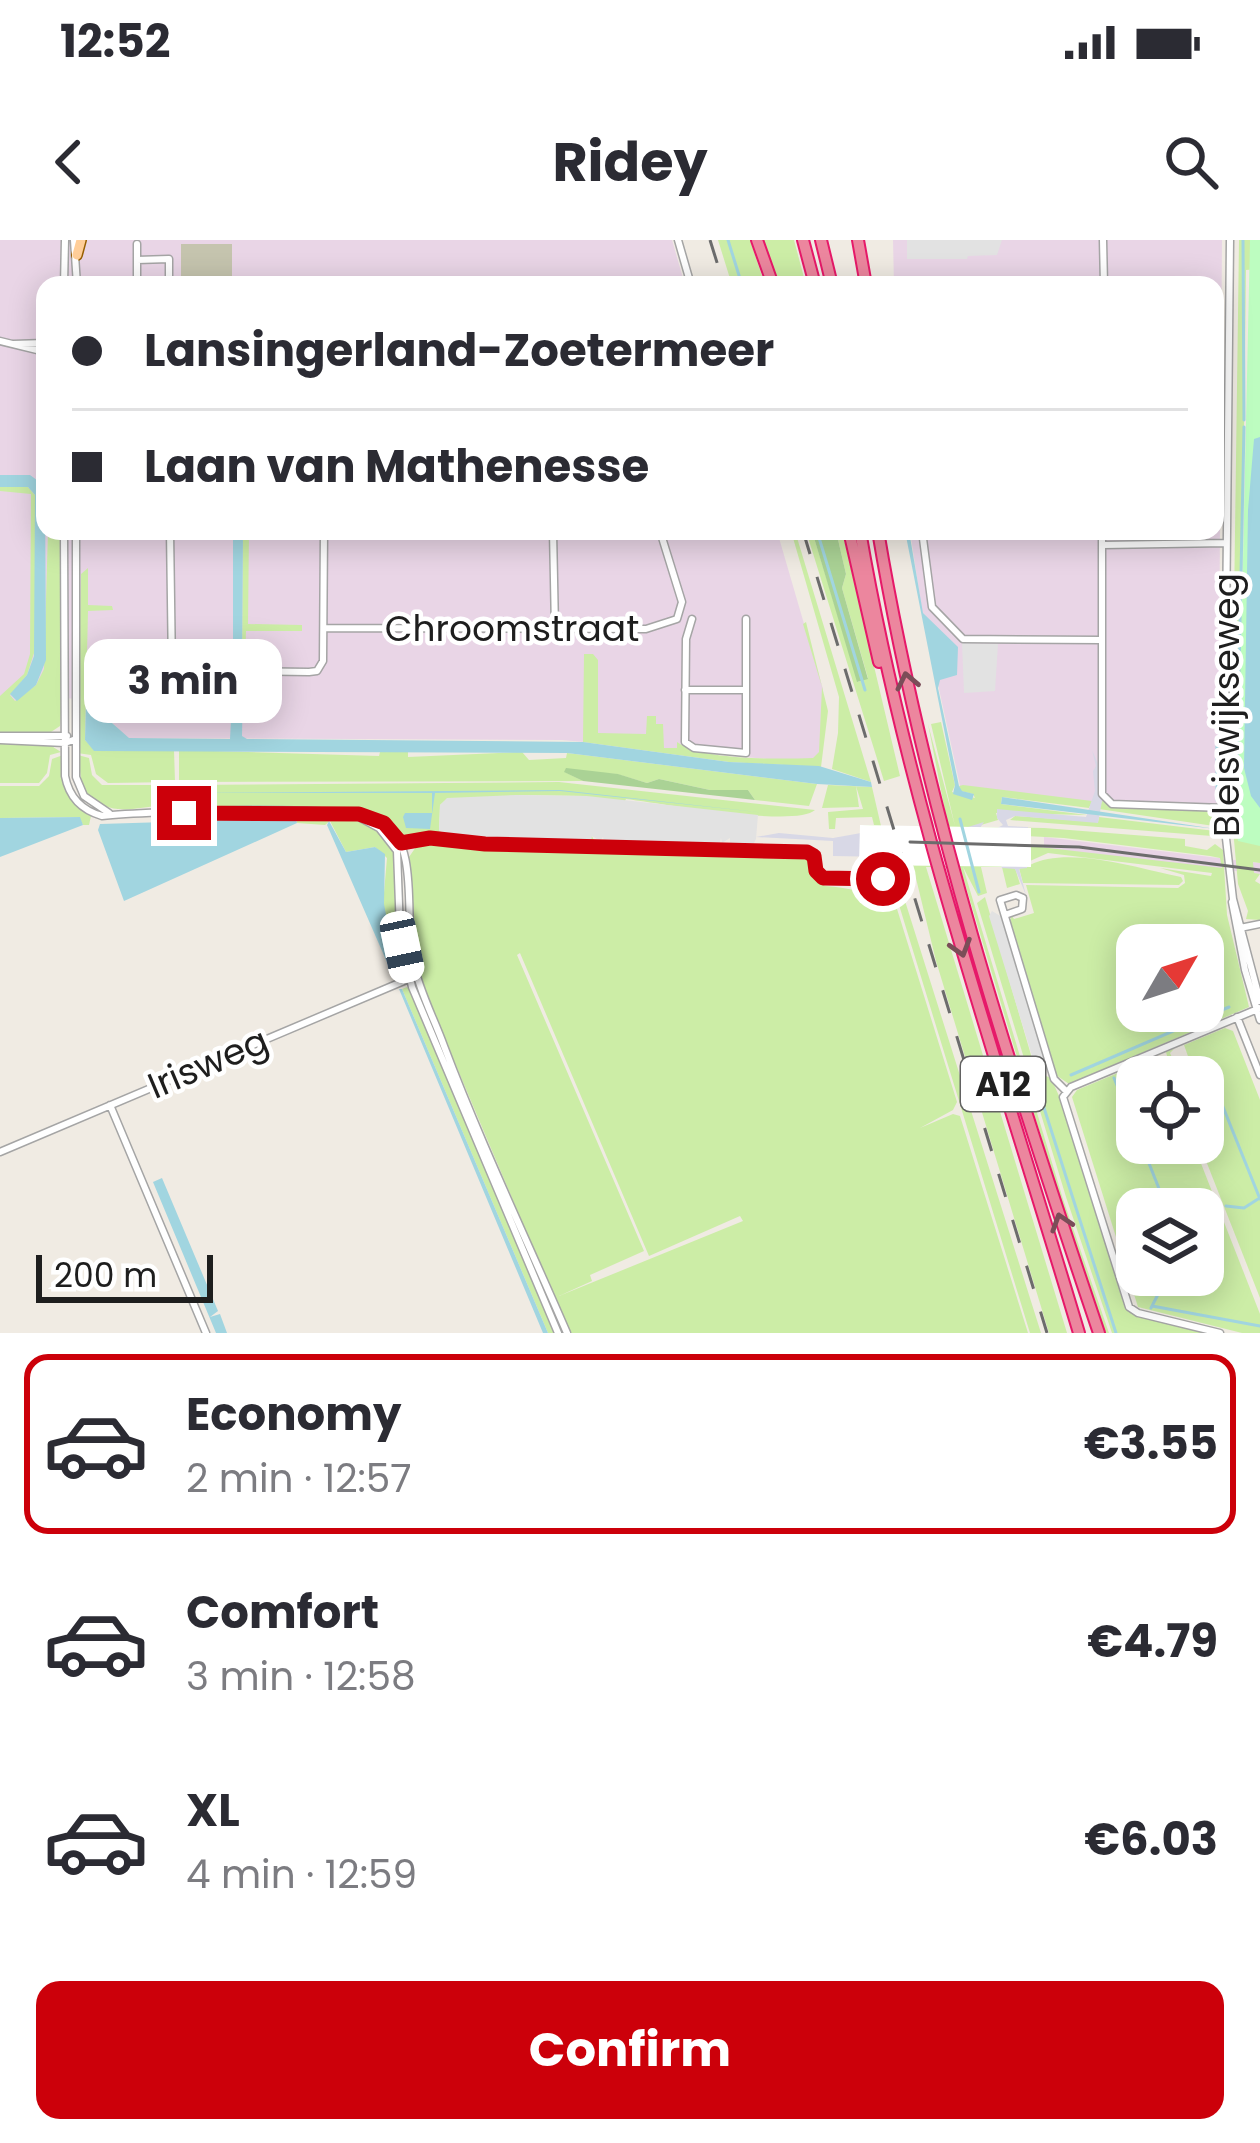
<!DOCTYPE html>
<html lang="en">
<head>
<meta charset="utf-8">
<style>
  :root { --surface:#fff; --page:#f7f7f7; --text:#2b2b33; --muted:#7c7c81; --line:#e1e1e2; --accent:#cc000a }
  body { margin:0; font-family:Poppins,sans-serif; background:var(--page); color:var(--text); height:100vh; display:flex; flex-direction:column; font-size:45px; white-space:nowrap }
  * { box-sizing:border-box; margin:0 }
  p { font-size:39px; color:var(--muted) }
  .icon { flex:none; width:66px; height:66px; fill:none; stroke:currentColor; stroke-width:2; stroke-linecap:round; stroke-linejoin:round }
  .map { position:relative; height:1093px; overflow:hidden }
  .side { display:flex; flex-direction:column; background:var(--surface); flex:1 }
  .side>* { flex:none }
  .banner { position:absolute; left:36px; top:36px; width:1188px; height:264px; border-radius:24px; box-shadow:0 6px 30px #0003; display:grid; align-content:center; height:264px; padding:0 36px; background:var(--surface) }
  .needle { width:78px; rotate:51deg }
  .tools { position:absolute; left:1116px; top:684px; display:grid; gap:24px }
  .tools a { display:grid; place-items:center; width:108px; height:108px; border-radius:24px; background:var(--surface); box-shadow:0 6px 30px #0003; font-size:60px }
  .scale { position:absolute; left:36px; bottom:30px; width:177px; box-sizing:border-box; padding-left:12px; border:6px solid #1e1e1e; border-top:0; font-size:33px; line-height:42px; white-space:nowrap; color:#1e1e1e; -webkit-text-stroke:9px #fff; paint-order:stroke }
  .end { position:absolute; width:54px; height:54px; margin:-27px; border:15px solid #cc000a; background:#fff; box-shadow:0 0 0 6px #fff }
  .from { border-radius:50% }
  .bubble { position:absolute; height:84px; border-radius:24px; background:var(--surface); box-shadow:0 6px 30px #0003; font-size:39px; font-weight:700; line-height:84px; text-align:center }
  .car { position:absolute; width:36px; height:72px; margin:-36px -18px; border-radius:15px; box-shadow:0 0 9px 3px #0007; background:linear-gradient(#fff 24%,#345 0 40%,#fff 0 76%,#345 0 86%,#fff 0) }
  .banner b { display:flex; align-items:center; gap:42px; height:114px; font-size:45px }
  .banner b+b { border-top:3px solid var(--line) }
  .banner i { width:30px; height:30px; background:var(--text) }
  ul { padding:21px 0 0; list-style:none }
  li { display:flex; align-items:center; gap:36px; height:180px; margin:0 24px 18px; padding:0 12px; border:6px solid transparent; border-radius:24px }
  li div { flex:1 }
  li b { display:block; font-size:45px }
  li em { font-style:normal; font-weight:700 }
  li.current { border-color:var(--accent) }
  li>.icon { width:108px; height:108px; stroke-width:1.5 }
  .button { display:flex; gap:24px; margin-top:auto; padding:24px 36px }
  .button a { flex:1; height:138px; border-radius:24px; background:var(--accent); color:#fff; font-size:48px; font-weight:700; line-height:138px; text-align:center }
  .status { display:flex; justify-content:space-between; align-items:center; height:84px; padding:0 60px; background:var(--surface); direction:ltr }
  .status svg { height:33px; fill:currentColor }
  header { display:flex; justify-content:space-between; align-items:center; height:156px; padding:0 36px; background:var(--surface); font-size:54px; font-weight:700 }
  .map>svg:first-child { display:block }
  .industrial { fill:#e9d5e6 }
  .construction { fill:#c5c4ae }
  .grass { fill:#cceda6; fill-rule:evenodd }
  .forest { fill:#aad295 }
  .park { fill:#bdfdc0 }
  .parking { fill:#e2e2e2 }
  .plaza { fill:#d8d8e6 }
  .water { fill:#a1d5e0 }
  .pier { fill:#fff }
  .lines { fill:none; stroke-linecap:round; stroke-linejoin:round }
  .stream { stroke:#a1d5e0; stroke-width:3 }
  .minor-casing { stroke:#a5a5a5; stroke-width:9 }
  .major-casing { stroke:#985f00; stroke-width:12 }
  .highway-casing { stroke:#e61969; stroke-width:14 }
  .minor { stroke:#fff; stroke-width:6 }
  .major { stroke:#ffce99; stroke-width:9 }
  .highway { stroke:#ec869e; stroke-width:10 }
  .tram { stroke:#6c6c6c; stroke-width:3 }
  .rail { stroke:#6c6c6c; stroke-width:3; stroke-dasharray:24 24; stroke-linecap:butt }
  .oneway { stroke:#7b4d58 }
  .route { stroke:#cc000a; stroke-width:15 }
  .labels { text-anchor:middle; dominant-baseline:central; stroke-width:9; stroke-linejoin:round; paint-order:stroke }
  .shield { fill:#fff; stroke:#626262; stroke-width:3 }
  .shield-label { font-size:33px; font-weight:bold; fill:#1e1e1e }
  .street-label { font-size:36px; fill:#1e1e1e; stroke:#fff }
</style>
</head>
<body>
<div class="status"><b>12:52</b><svg viewBox="0 0 49 12"><path d="M0 12V9h3v3zM5 12V6h3v6zM10 12V3h3v9zM15 12V0h3v12zM26 1h20v11H26zM47 4h2v5h-2z"/></svg></div>
<header><svg class="icon" aria-label="back" viewBox="0 0 24 24"><path d="M15 5l-7 7 7 7"/></svg>Ridey<svg class="icon" aria-label="search" viewBox="0 0 24 24"><circle cx="10" cy="10" r="6"/><path d="M15 15l6 6"/></svg></header>
<div class="map">
<svg width="1260" height="1093" viewBox="0 0 1260 1093">
  <rect width="100%" height="100%" fill="#f0ebe3"/>
  <path class="industrial" d="M0,0H672L685,45H45V291H777L823,449L820,524L562,500L127,498L89,459L53,458L0,506Z
    M893,0H1222L1218,574L1091,565L961,550L922,371L910,291H1215V45H894Z
    M1044,597L1260,623V634L1044,608Z"/>
  <path class="construction" d="M181,4H232V45H181Z"/>
  <path class="grass" d="M718,0H750L765,45H732Z
    M761,0H794L806,45H777Z
    M1239,0H1260L1258,29L1246,30L1239,583L1233,582L1232,512Z
    M0,247H28L35,255V410L27,435L10,455L15,461L36,445L44,429L48,291H61V473L60,486L48,494H0V456L24,434L30,414L31,254L0,251Z
    M243,291H249L248,384L302,385V391H246L245,422H233L242,419Z
    M791,291H795L871,542L832,529L838,493L839,457Z
    M806,291H812L858,442L868,438L842,348L846,334L836,291H842L900,536L884,541Z
    M88,328V365L112,366L113,370L88,371L85,500L95,511L174,510L175,542L108,543L96,534L91,515L77,513L81,334Z
    M806,382L828,471L821,527L729,522L583,502L584,414H593L598,420V493L646,494L647,476H656V484H663L664,508H677V502C704,521 778,519 813,518L819,512L822,447L803,384Z
    M941,482L955,545L952,552L975,558L973,554L961,551L959,546L963,545L1092,561L1089,568L1002,557L1001,564L1087,575L996,573L998,580L974,587L1044,588L1185,599V606L1207,610L1215,604L1223,610L1227,675L1249,767L1069,844L1056,835L1010,680L1012,676L1014,679L1034,673L1026,645L1178,648L1185,643L1184,635L1160,628L1211,636L1212,633L1048,613L1030,621V625C1068,605 1140,629 1181,637L1183,641L1179,645L1023,643L1019,628H1015L1020,644L1007,648L1002,627H981L987,653L978,656L963,627L1063,959L1109,1093H1105L1060,960L960,627H926L1067,1093H1049L936,721L913,626H894L1041,1093H1030L892,642L884,631L861,629L860,617L894,618L954,604L860,585H874L872,577L836,578L835,589H829L828,572L863,569L856,546L859,567L822,568L828,545L872,547L881,586H948L928,484L955,586L931,484ZM972,593L1064,598L1210,616L1220,618L1222,628L1031,606L972,605ZM1137,705H1203V771H1137Z
    M0,502L50,505L61,512L50,515L47,533L39,543H0Z
    M179,510L379,516L380,512H408V517L522,512L529,520L566,518L567,513L817,544L809,566L755,560L748,550H710L659,539L647,543L617,534L565,532L583,541L179,542Z
    M63,515C63,542 66,562 91,576L89,585H83L79,577L0,578V546H39L49,536L52,519Z
    M78,515L89,518L92,535L102,545H175L176,561L166,560L174,564C140,565 109,583 82,547Z
    M559,542L815,570C796,588 659,563 626,559L624,563L588,560L586,556L517,555L516,559L448,558L440,565L439,590L443,594L472,595V598L592,596L594,601L590,603L405,596L366,573L320,569H198L176,565L188,563L178,561L179,545Z
    M1102,561L1137,569L1217,571L1221,574V588L1212,596L1010,580L1015,576L1098,582L1099,577L1215,591L1214,586L1099,569Z
    M315,575C351,578 381,580 397,617L404,722V732L397,737L383,664L387,618L375,607L346,612L330,581L325,585L297,583V580L188,581L199,576Z
    M1233,589L1260,598V623L1253,622L1254,633L1260,634L1255,641L1260,644V680L1246,679L1248,671L1238,644Z
    M430,602L479,608L761,615V618L794,619L795,615L810,619L814,635L825,646C850,647 870,656 893,656L957,862L953,870L920,888L953,874L960,876L1028,1093H569L422,745L408,675L409,617L418,604ZM520,713L649,1016L740,976L743,981L559,1056L592,1041L590,1035L644,1011L517,715Z
    M985,657L1036,832L1051,838L1059,856L1125,1068L1136,1076L1206,1093H1112L1066,957L977,663Z
    M407,747L413,754L557,1093H548L402,749Z
    M1225,788L1233,791L1260,860V1058L1199,903H1203V837H1173L1166,812L1174,809L1170,813L1175,824L1189,819L1184,805Z
    M1156,817L1167,837H1137V903H1193L1260,1074V1093H1242L1138,1067L1072,857L1077,850ZM1203,969V1035H1137V969Z"/>
  <path class="forest" d="M812,291H836L846,334L842,348L868,439L857,442Z
    M566,528L618,534L647,543L659,539L710,550H748L755,560L583,541L564,532Z"/>
  <path class="park" d="M1250,0H1260V606L1238,601L1237,595Z"/>
  <path class="parking" d="M907,0H1002L997,15L968,16L967,19H907Z
    M962,403L998,404L995,451L964,453Z
    M516,555L587,556L758,575L756,599L754,603H730V598L722,603L721,598L720,603L604,601L603,597L600,601L592,596L591,601L472,599L439,591L440,565L447,558Z
    M992,671L1002,677L1046,826L1037,832L989,676Z"/>
  <path class="plaza" d="M1092,510L1099,526L1102,561L1098,583L1015,576L1006,580L1008,586L1028,587L1027,628L1019,629L1026,655L1015,629L1002,628L999,619L833,616V601L756,597L779,593L833,598L889,588L974,608L968,587L984,582L978,591L987,605L988,593L1003,585L997,578V569L1086,577L1095,551L1093,531L1096,526Z"/>
  <path class="water" d="M1260,197V568L1251,556L1244,528L1248,270L1254,199Z
    M0,235H30L45,246L46,420L36,445L17,461L10,454L27,435L34,416L35,255L28,247H0Z
    M233,291H243L242,419L233,420Z
    M905,291H909L923,373L958,407L957,435L940,440L938,448L959,546L962,551L974,554L972,560L953,554L955,545Z
    M233,442L243,444L242,496L247,499L583,502L729,522L819,526L871,542L872,547L817,544L567,513L94,511L85,500L86,460L129,498L230,499Z
    M560,550L785,575L560,551L435,553L430,589L406,588L403,577L405,573H432V553H182Z
    M1002,557L1216,589L1001,564Z
    M80,577L83,585L0,617V578Z
    M296,578L297,583L124,661L98,590L100,584Z
    M329,581L346,612L375,607L385,614L384,664L396,728L393,736L327,585Z
    M399,749H402L548,1093H543Z
    M162,938L218,1071L210,1077L220,1074L227,1093H216L153,942Z"/>
  <path class="pier" d="M860,585L1031,588V627L859,625Z"/>
  <g class="lines">
    <path class="stream" d="M728,0L742,45
      M1243,0L1244,180
      M817,291L865,450
      M1217,560V503
      M960,579L979,652
      M1236,580L1244,187
      M1207,827L1260,959
      M1071,835L1229,767
      M1114,838L1137,894
      M1038,849L1116,1093
      M1141,903L1167,969
      M1226,966L1244,968L1258,959
      M1152,1066L1260,1086
      M1151,1068L1168,1035"/>
    <g class="minor-casing">
      <path id="minor" d="M74,0L77,45
        M678,0L691,45
        M1103,0L1104,45
        M1230,0L1224,581L1233,659L1260,761
        M137,4V45
        M137,20L169,19V45
        M64,45L65,0
        M0,101L45,112
        M13,104L45,103
        M64,291L65,536C69,557 81,570 102,576C145,571 355,563 384,582C420,606 404,681 413,721C419,751 434,778 444,806C481,904 526,998 567,1093
        M76,291V537L84,556L109,573
        M170,291L172,430L309,432L317,431L323,421L324,291
        M553,291L555,389
        M922,291L932,367L963,399L1101,400
        M1102,291V554L1112,564L1224,568
        M1103,305L1226,303
        M692,379L686,399L685,502L694,508L746,513V379
        M324,388L646,389L677,379L682,362L660,291
        M685,450H745
        M0,496H67
        M0,500L65,503L76,499
        M357,576L379,588L397,611L400,691L412,747L558,1093
        M402,603L430,598L485,604L807,612L814,616L816,630L822,637L880,638L885,645L877,649L865,639
        M1232,662L1245,730L1260,780
        M1005,675L1022,669L1023,658L1016,655L1000,660L1054,839L1066,851
        M1240,688L1260,684
        M1237,777L1260,835
        M110,865L206,1093
        M0,912L411,738
        M1220,1093L1138,1073L1129,1067L1063,857L1071,847L1260,768"/>
    </g>
    <g class="major-casing">
      <path id="major" d="M77,15L81,0"/>
    </g>
    <g class="highway-casing">
      <path id="highway" d="M757,0L773,45
        M803,0L815,45
        M821,0L832,45
        M858,0L866,45
        M849,291L879,422
        M860,291C907,565 1000,827 1079,1093
        M878,291C924,565 1010,830 1099,1093"/>
    </g>
    <use href="#minor" class="minor"/>
    <use href="#major" class="major"/>
    <use href="#highway" class="highway"/>
    <path class="tram" d="M910,602L1079,607L1260,630"/>
    <path class="rail" d="M710,0L724,45
      M803,291L1047,1093"/>
  </g>
  <defs><path id="oneway-chevron" d="M-2-3.5L2.5 0L-2 3.5" fill="none" stroke-width="1.6" stroke-linecap="round" stroke-linejoin="round" transform="scale(3)"/></defs>
  <g class="oneway">
    <use href="#oneway-chevron" transform="translate(907 441) rotate(-102)"/>
    <use href="#oneway-chevron" transform="translate(961 708) rotate(73)"/>
    <use href="#oneway-chevron" transform="translate(1061 982) rotate(-108)"/>
  </g>
  <g class="lines">
    <path class="route" d="M184,573L359,574L384,583L401,603L430,598L485,604L807,612L814,616L816,631L823,638L883,639"/>
  </g>
  <g class="labels">
    <rect class="shield" x="961" y="817" width="84" height="54" rx="9"/>
    <g class="shield-label">
      <text x="1003" y="844">A12</text>
    </g>
    <g class="street-label">
      <text x="512" y="388">Chroomstraat</text>
      <text transform="translate(1226 465) rotate(-90)">Bleiswijkseweg</text>
      <text transform="translate(208 823) rotate(-23)">Irisweg</text>
    </g>
  </g>
</svg>
<div class="tools">
<a><svg class="needle" viewBox="-14 -14 28 28"><path d="M0-13l5 13h-10z" fill="#e53935"/><path d="M0 13l5-13h-10z" fill="#7c7c81"/></svg></a>
<a><svg class="icon" aria-label="locate" viewBox="0 0 24 24"><circle cx="12" cy="12" r="6"/><path d="M12 2v4M12 18v4M2 12h4M18 12h4"/></svg></a>
<a><svg class="icon" aria-label="layers" viewBox="0 0 24 24"><path d="M12 4l9 5-9 5-9-5zM3 14l9 5 9-5"/></svg></a>
</div>
<div class="scale">200 m</div>
<i class="end from" style="left:883px;top:639px"></i>
<i class="end" style="left:184px;top:573px"></i>
<div class="bubble" style="left:84px;top:399px;width:198px">3 min</div>
<i class="car" style="left:402px;top:707px;rotate:168deg"></i>
<div class="banner">
<b><i class="from"></i>Lansingerland-Zoetermeer</b>
<b><i></i>Laan van Mathenesse</b>
</div>
</div>
<section class="side">
<ul>
<li class="current"><svg class="icon" aria-label="car" viewBox="0 0 24 24"><path d="M5 17H2v-5l4-1 3-4h7l3 4 3 1v5h-3M9 17h6M6 11h13"/><circle cx="7" cy="17" r="2"/><circle cx="17" cy="17" r="2"/></svg><div><b>Economy</b><p>2 min · 12:57</p></div><em>€3.55</em></li>
<li><svg class="icon" aria-label="car" viewBox="0 0 24 24"><path d="M5 17H2v-5l4-1 3-4h7l3 4 3 1v5h-3M9 17h6M6 11h13"/><circle cx="7" cy="17" r="2"/><circle cx="17" cy="17" r="2"/></svg><div><b>Comfort</b><p>3 min · 12:58</p></div><em>€4.79</em></li>
<li><svg class="icon" aria-label="car" viewBox="0 0 24 24"><path d="M5 17H2v-5l4-1 3-4h7l3 4 3 1v5h-3M9 17h6M6 11h13"/><circle cx="7" cy="17" r="2"/><circle cx="17" cy="17" r="2"/></svg><div><b>XL</b><p>4 min · 12:59</p></div><em>€6.03</em></li>
</ul>
<div class="button"><a>Confirm</a></div>
</section>
</body>
</html>
